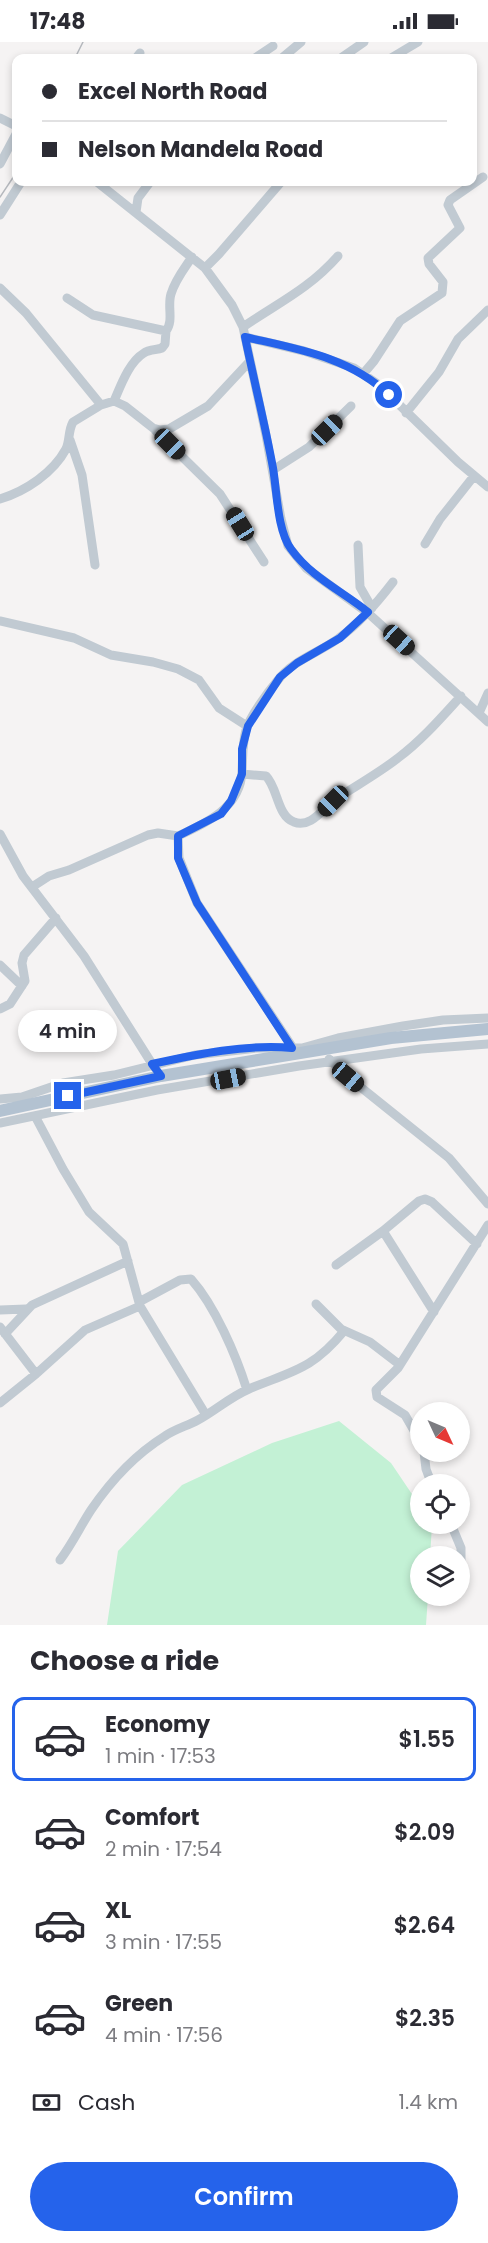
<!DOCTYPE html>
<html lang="en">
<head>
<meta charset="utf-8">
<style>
  :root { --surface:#fff; --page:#f7f7f7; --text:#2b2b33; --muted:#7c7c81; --line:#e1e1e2; --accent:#2563eb }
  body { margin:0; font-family:Poppins,sans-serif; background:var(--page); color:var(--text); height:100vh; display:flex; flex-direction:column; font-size:22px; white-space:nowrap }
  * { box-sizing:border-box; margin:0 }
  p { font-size:20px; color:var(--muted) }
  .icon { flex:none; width:33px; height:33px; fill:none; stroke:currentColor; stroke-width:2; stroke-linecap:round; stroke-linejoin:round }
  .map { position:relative; height:1583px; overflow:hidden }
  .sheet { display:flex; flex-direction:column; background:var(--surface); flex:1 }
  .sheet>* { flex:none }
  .guide { position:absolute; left:12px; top:12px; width:465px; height:132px; border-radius:12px; box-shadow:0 3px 9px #0003; display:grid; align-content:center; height:132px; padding:0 30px; background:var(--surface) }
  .needle { width:39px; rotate:134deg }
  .controls { position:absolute; left:410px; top:1360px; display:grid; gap:12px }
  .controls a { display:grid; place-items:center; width:60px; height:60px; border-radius:50%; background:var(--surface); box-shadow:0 3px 9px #0003; font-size:30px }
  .end { position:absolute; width:27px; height:27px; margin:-14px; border:8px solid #2563eb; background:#fff; box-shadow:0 0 0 3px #fff }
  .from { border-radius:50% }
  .bubble { position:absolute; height:42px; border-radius:21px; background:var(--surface); box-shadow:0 3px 9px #0003; font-size:20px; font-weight:600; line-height:42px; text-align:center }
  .car { position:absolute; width:18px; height:36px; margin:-18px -9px; border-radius:8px; box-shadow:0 0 4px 2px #0007; background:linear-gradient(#222 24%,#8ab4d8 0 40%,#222 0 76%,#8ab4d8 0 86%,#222 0) }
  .guide b { display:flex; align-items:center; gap:21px; height:57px; font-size:22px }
  .guide b+b { border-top:2px solid var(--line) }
  .guide i { width:15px; height:15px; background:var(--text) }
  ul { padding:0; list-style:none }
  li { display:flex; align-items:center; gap:18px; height:84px; margin:0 12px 9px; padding:0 18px; border:3px solid transparent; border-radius:12px }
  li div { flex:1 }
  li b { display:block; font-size:22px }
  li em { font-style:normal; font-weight:600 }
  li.selected { border-color:var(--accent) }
  li>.icon { width:54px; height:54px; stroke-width:1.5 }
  h2 { padding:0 30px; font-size:27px; line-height:72px }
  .pay { display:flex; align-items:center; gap:15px; height:66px; padding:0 30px; font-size:22px }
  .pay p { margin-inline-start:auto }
  .cta { display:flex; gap:12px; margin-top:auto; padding:12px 30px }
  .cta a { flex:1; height:69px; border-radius:36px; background:var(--accent); color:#fff; font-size:24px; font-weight:600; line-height:69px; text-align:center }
  .status { display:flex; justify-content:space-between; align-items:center; height:42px; padding:0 30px; background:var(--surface); direction:ltr }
  .status svg { height:16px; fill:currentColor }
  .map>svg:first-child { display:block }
  .green { fill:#c3f1d5 }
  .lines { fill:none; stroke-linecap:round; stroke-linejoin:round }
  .minor { stroke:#c1cad2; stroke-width:9 }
  .major { stroke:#b3c2d1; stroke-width:12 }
  .rail { stroke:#b5b8bd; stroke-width:1.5 }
  .route { stroke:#2563eb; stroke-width:8 }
</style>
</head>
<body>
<div class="status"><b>17:48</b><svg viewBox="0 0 49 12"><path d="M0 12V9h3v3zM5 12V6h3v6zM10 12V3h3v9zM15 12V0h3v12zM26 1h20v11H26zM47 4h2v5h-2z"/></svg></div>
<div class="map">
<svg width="488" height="1583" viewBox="0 0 488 1583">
  <rect width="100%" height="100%" fill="#f5f3f3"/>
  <path class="green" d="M339,1379L391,1421L420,1464V1482L432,1483L430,1515H420V1554H428L426,1583H107L118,1509L182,1443L272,1401Z"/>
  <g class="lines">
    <path class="minor" d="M136,16L140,11
      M255,16L273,4
      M282,16L301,0
      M341,16L364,0
      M391,16L418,0
      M0,76L16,84
      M0,122L16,92
      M97,140L205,226L232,263L243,285L266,393L281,477L288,504L306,526L368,571L488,680
      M136,170L138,156L150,140
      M0,173L21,140
      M205,226L219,212L281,140
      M0,246L26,271L101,363
      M67,256L93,273L166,289C174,279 167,264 171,252C175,238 184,227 192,215
      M243,285C278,261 309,247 338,214
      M245,295L304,309L354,326L379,343L458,420L488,445
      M363,332L374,319L400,279L442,251L443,240L429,222L428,216L460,186L448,163L450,158L483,135
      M114,359C121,343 129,320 144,311C149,307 157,308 162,306L165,302L166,289
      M406,371L439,330L458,297L488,268
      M155,388L220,452L264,520
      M70,398L82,433L95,523
      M273,428L309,405L351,364
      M0,457C26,449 53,431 66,407C70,398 68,389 73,380L101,363L114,359L125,364L153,386L160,388L169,387L208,364L250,319
      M425,502L440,477L474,434
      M358,503L360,545L372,566
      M0,579L74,596L111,613L153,620L178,627L199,638L219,666L247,684
      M479,671L488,651
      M242,732L266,734C278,746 277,774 294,780C311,787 324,765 336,757C357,743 379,731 398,716C422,698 441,676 461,654
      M0,792L23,834L84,914L154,1025
      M32,845L49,834L69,828L148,793L158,791L178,794
      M0,923L22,944
      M0,967L10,962L25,939L22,921L24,913L56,876
      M293,1006L197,861L179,816L178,794C207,781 241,765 242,729C243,715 242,703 246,688C250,674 268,650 278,638C293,618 319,611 339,596C360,581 377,561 393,540
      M329,1017L348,1035L449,1116L488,1162
      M0,1057L22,1055L63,1041L114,1033L195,1013L257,1006H302L338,996L403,984L443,978L488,976
      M35,1074L63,1127L89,1170L123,1202L140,1264L206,1373
      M0,1081L157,1048L299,1024L421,1007L488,1002
      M383,1189L434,1270
      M336,1223L383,1189L419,1159L425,1157L432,1160L477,1202
      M139,1260L180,1238L191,1237C215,1264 236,1313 247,1348
      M316,1262L341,1287L370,1300L400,1323
      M0,1268L26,1267
      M0,1285L36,1332
      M5,1292L32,1263L128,1219
      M0,1361L36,1332L85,1288L140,1264
      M420,1399L405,1373L377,1355L376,1348L398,1326L488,1183
      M424,1410L426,1427L432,1443
      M451,1482L461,1506V1540
      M60,1518C72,1502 80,1485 91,1468C110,1440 136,1412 165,1394C175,1387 187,1384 198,1378C215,1369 230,1355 249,1347C292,1329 312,1328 344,1289"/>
    <path class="major" d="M0,1069L161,1034L391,996L488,987"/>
    <path class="rail" d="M75,16L83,0
      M0,155L16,131"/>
  </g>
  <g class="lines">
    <path class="route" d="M68,1054L161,1034L152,1022C198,1012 246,1002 292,1006L197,861L178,816V794L221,772L231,759L242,732V707L248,684L280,635L297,621L340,596L368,570C342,549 311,535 291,507C277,488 277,449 273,426C265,382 254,339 245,295C297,307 350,315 389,353"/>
  </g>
</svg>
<div class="controls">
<a><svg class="needle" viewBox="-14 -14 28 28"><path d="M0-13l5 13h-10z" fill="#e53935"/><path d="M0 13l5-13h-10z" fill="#7c7c81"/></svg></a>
<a><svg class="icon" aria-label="locate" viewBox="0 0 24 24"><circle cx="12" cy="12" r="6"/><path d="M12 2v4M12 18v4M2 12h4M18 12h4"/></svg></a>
<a><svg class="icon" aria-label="layers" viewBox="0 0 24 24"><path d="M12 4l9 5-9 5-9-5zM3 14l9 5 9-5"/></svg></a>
</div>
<i class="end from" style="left:389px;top:353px"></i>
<i class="end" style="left:68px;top:1054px"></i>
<div class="bubble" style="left:18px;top:968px;width:99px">4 min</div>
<i class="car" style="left:327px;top:388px;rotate:46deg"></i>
<i class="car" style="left:170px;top:402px;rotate:135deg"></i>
<i class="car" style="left:240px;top:482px;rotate:328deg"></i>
<i class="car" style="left:399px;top:598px;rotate:132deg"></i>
<i class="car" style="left:333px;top:759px;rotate:225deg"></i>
<i class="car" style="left:348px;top:1035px;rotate:130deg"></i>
<i class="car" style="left:228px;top:1037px;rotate:79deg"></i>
<div class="guide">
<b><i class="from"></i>Excel North Road</b>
<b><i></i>Nelson Mandela Road</b>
</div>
</div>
<section class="sheet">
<h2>Choose a ride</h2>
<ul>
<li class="selected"><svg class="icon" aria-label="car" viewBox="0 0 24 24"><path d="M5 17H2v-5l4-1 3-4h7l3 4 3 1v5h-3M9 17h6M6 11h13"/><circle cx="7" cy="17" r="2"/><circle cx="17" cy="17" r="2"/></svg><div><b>Economy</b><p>1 min · 17:53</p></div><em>$1.55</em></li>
<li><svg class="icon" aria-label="car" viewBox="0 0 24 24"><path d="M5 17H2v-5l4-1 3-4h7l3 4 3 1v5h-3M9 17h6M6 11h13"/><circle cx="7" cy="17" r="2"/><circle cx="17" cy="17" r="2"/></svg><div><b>Comfort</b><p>2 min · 17:54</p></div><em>$2.09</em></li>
<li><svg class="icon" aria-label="car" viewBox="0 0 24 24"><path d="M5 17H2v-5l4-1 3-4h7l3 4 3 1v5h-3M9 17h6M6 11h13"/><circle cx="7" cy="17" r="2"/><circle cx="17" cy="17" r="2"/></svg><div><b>XL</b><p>3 min · 17:55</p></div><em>$2.64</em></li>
<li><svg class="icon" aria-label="car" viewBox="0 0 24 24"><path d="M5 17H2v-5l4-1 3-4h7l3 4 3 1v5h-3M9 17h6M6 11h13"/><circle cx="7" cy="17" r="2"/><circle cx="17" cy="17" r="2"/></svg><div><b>Green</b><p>4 min · 17:56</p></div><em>$2.35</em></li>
</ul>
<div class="pay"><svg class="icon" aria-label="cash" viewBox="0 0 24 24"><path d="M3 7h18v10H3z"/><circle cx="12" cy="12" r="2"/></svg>Cash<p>1.4 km</p></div>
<div class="cta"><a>Confirm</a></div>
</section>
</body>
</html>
